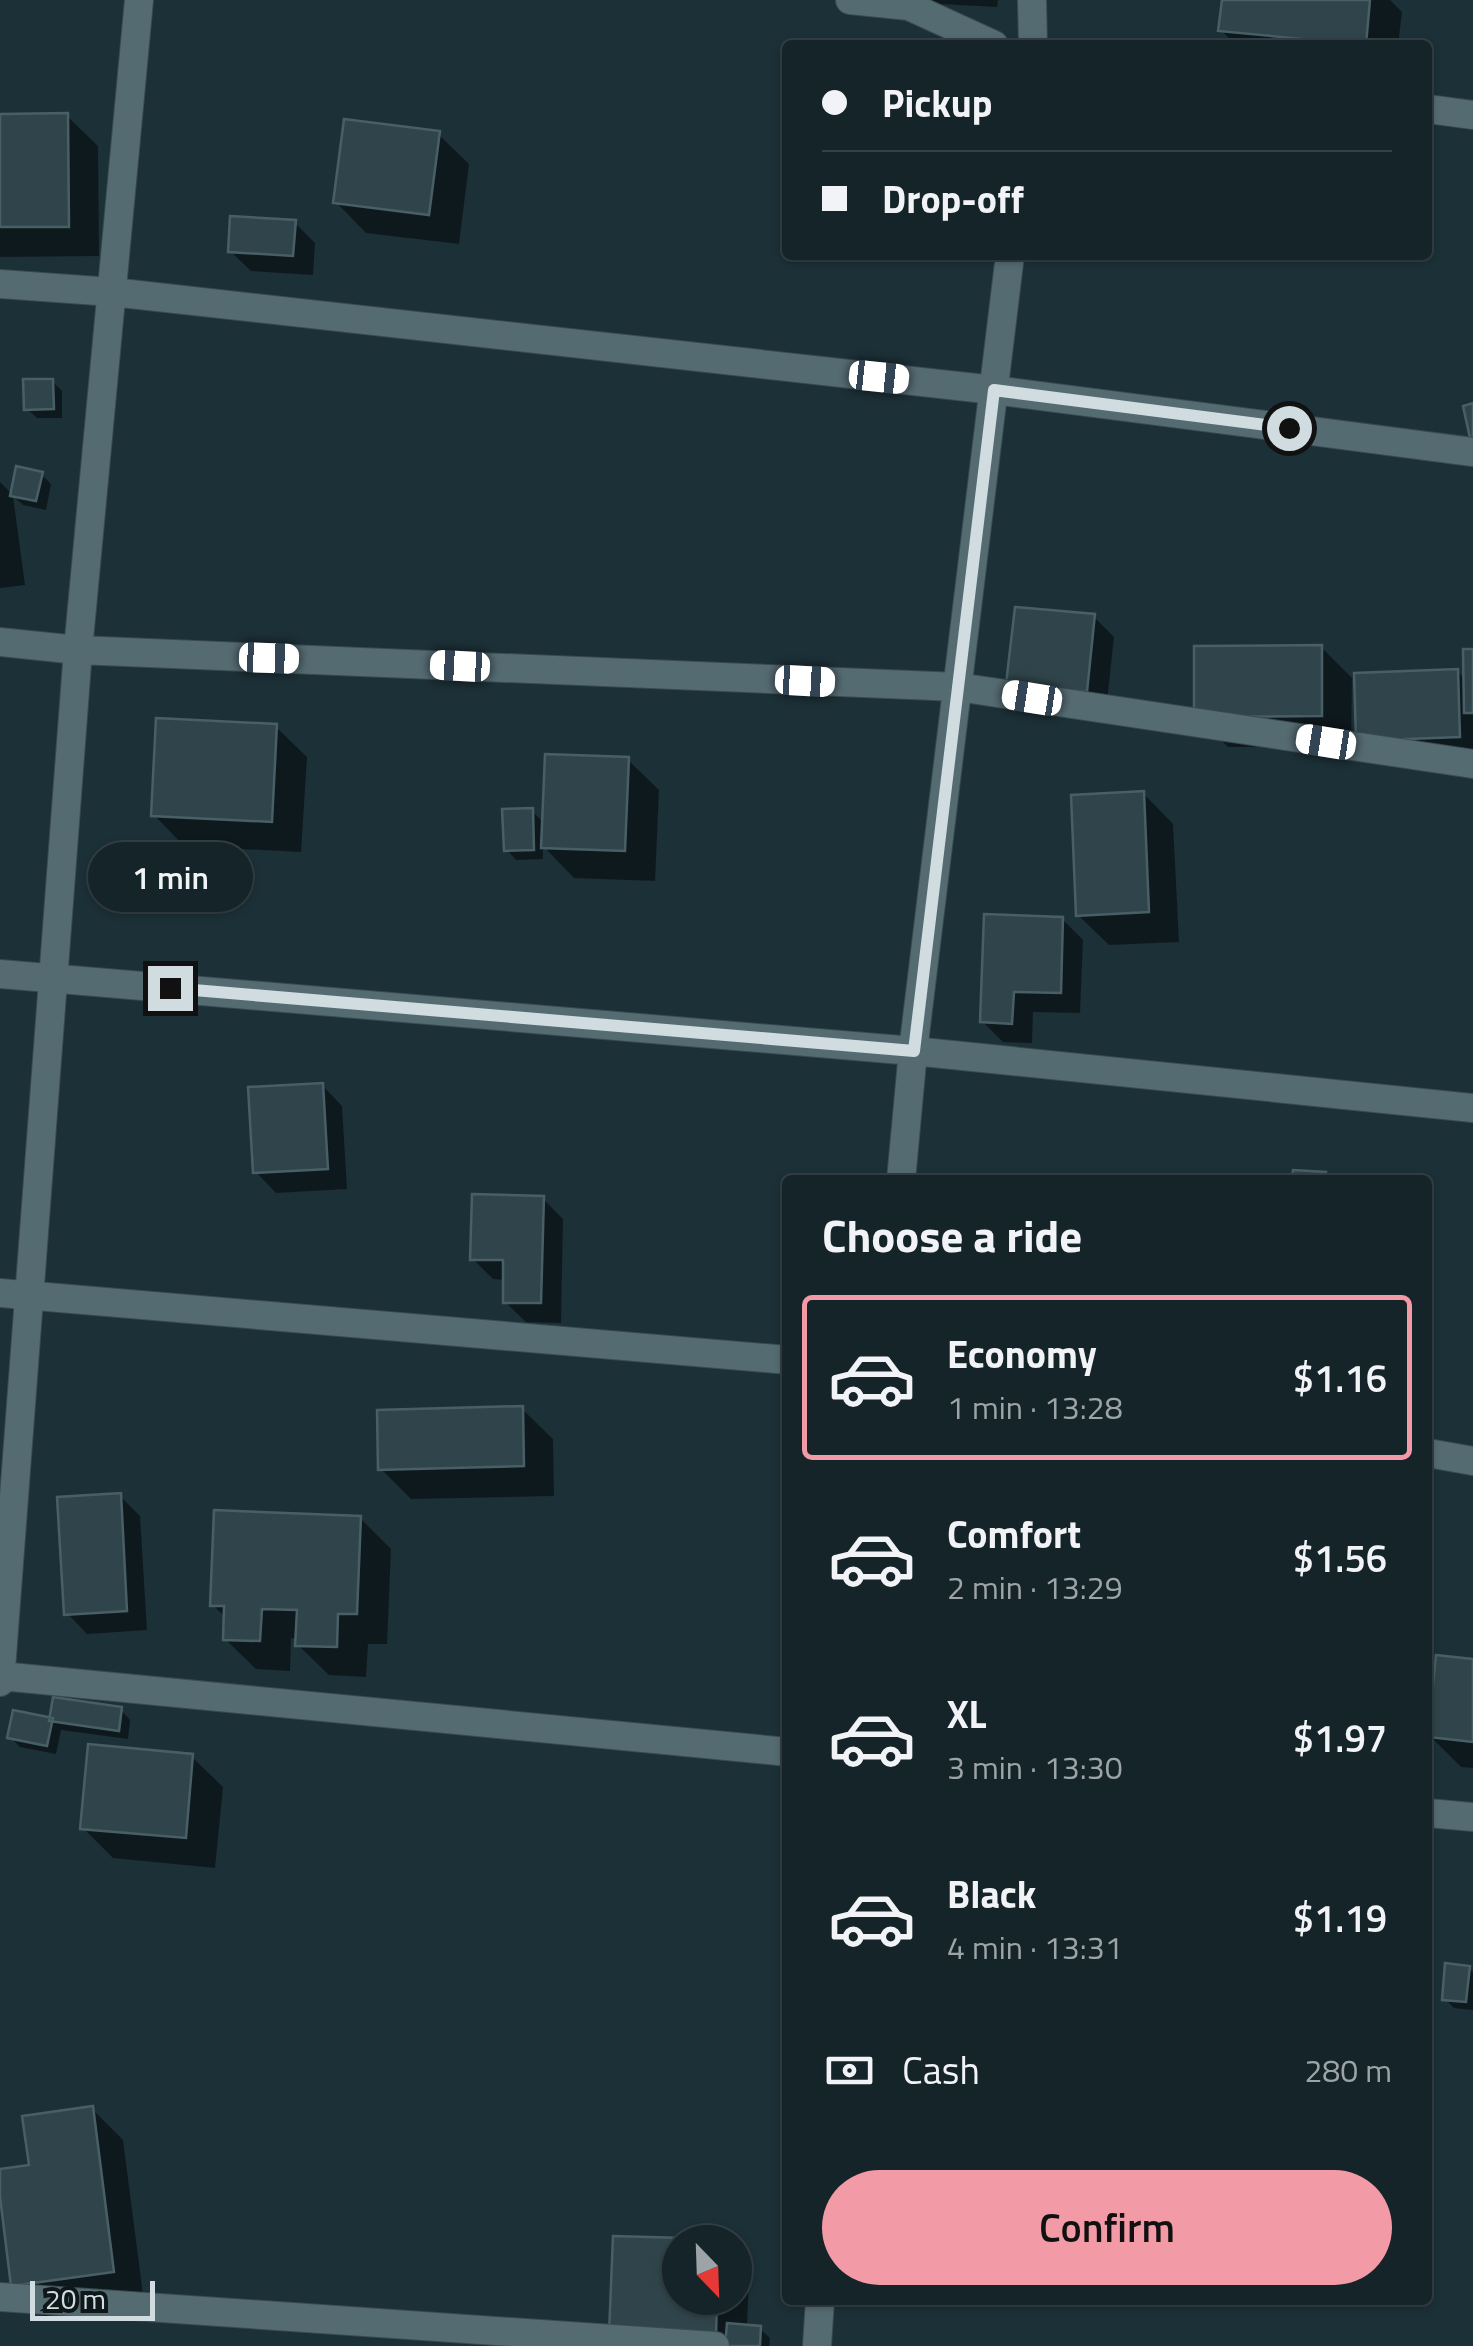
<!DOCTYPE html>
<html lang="en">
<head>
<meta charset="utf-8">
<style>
  :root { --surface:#152429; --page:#223035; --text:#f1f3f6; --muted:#9da4a8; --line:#344146; --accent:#f39aa7 }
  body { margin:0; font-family:"Titillium Web",sans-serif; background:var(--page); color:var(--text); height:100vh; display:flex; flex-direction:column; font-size:38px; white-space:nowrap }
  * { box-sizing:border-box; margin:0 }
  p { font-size:32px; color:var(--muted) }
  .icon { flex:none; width:55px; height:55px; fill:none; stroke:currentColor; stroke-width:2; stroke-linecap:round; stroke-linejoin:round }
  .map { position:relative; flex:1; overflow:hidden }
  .details { position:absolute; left:782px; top:1175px; width:650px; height:1130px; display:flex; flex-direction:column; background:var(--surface); border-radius:10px; box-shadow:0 2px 8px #0004,0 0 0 2px var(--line) }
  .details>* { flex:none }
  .hud { position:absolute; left:782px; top:40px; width:650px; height:220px; border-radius:10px; box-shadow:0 2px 8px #0004,0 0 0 2px var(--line); display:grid; align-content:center; height:220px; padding:0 40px; background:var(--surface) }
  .needle { width:65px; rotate:157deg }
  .buttons { position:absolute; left:662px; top:2225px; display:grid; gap:20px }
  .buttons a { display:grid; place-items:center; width:90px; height:90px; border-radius:50%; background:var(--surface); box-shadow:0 2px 8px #0004,0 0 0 2px var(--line); font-size:50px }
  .scale { position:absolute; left:30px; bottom:25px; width:125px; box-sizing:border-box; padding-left:10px; border:5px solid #d0dce0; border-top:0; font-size:28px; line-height:35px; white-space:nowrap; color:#d0dce0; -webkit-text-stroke:8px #0e171a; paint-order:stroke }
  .end { position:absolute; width:45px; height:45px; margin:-22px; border:12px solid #d0dce0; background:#111; box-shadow:0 0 0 5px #111 }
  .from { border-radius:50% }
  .bubble { position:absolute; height:70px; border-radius:35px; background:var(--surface); box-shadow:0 2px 8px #0004,0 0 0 2px var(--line); font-size:32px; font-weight:600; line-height:70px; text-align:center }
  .car { position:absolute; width:30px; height:60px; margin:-30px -15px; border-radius:12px; box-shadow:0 0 8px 2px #0007; background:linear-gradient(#fff 24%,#345 0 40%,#fff 0 76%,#345 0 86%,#fff 0) }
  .hud b { display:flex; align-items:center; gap:35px; height:95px; font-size:38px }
  .hud b+b { border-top:2px solid var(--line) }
  .hud i { width:25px; height:25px; background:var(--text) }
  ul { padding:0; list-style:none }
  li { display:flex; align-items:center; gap:30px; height:165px; margin:0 20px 15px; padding:0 20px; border:5px solid transparent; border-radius:10px }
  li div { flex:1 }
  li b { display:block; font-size:38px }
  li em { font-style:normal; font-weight:600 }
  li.on { border-color:var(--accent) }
  li>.icon { width:90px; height:90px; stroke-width:1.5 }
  h2 { padding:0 40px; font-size:45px; line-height:120px }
  .pay { display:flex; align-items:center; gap:25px; height:110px; padding:0 40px; font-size:38px }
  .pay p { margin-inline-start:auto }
  .action { display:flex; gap:20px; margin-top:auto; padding:20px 40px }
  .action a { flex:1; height:115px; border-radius:60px; background:var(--accent); color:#111; font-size:40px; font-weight:600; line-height:115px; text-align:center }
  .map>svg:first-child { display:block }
  .shadow { fill:#0007 }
  .building { fill:#30454b; stroke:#495f66; stroke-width:2.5 }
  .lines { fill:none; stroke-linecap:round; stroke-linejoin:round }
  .minor-casing { stroke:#3a4b50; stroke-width:30 }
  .minor { stroke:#556b72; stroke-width:28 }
  .route { stroke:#d0dce0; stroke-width:12 }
</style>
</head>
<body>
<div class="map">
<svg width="1473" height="2346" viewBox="0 0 1473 2346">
  <rect width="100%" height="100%" fill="#1c3037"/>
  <path class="shadow" d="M864,0H998L997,7Z
    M1224,0H1390L1402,12L1398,45H1236L1221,30Z
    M67,116L98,146L99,256L0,257V117Z
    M438,134L469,164L459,244L366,233L336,202Z
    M295,223L315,243L313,275L251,271L230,251Z
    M52,381L62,391V418H37L27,409Z
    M42,475L51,484L46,510L23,505L13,496L25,585L0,588V482L13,495Z
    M1094,617L1114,637L1106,711L1009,683Z
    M1321,647L1352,678L1351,746L1228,747L1197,716Z
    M1473,652V757L1379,760L1457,671L1466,680Z
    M276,727L307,757L301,852L184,846L154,815Z
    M628,760L659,790L655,881L574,878L543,846V859L516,860L507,850L532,811L544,823Z
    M1143,793L1173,824L1179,942L1109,945L1078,915Z
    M1062,919L1083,940L1080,1013L1033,1012L1032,1043L1003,1042L982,1021Z
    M322,1085L342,1106L347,1189L276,1193L256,1172Z
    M542,1198L563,1219L561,1323L526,1322L505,1302L506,1280L493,1279L473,1259Z
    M522,1409L553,1439L554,1496L411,1499L381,1469Z
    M120,1496L140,1516L147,1630L87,1634L67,1613Z
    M360,1518L391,1549L387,1644H368L366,1677L329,1675L298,1645V1639L291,1638L290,1671L256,1669L225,1639L226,1618L213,1605Z
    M1428,1571L1430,1574L1428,1635Z
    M1428,1654L1433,1659L1431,1688H1435L1473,1662V1768L1461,1767L1430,1736L1435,1691L1428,1690Z
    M121,1710L130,1720L128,1739L61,1730L56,1754L20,1747L10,1737L52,1720Z
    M192,1757L223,1787L215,1868L113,1858L83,1828Z
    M1428,1913L1432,1917L1428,1956Z
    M1469,1968L1473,1972V2010L1454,2008L1445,1999Z
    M92,2109L123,2140L144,2302L44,2316L14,2285L0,2172L32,2167Z
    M615,2238L718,2242H680V2298H735V2258L749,2272L747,2328L760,2329L770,2338L769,2346H625Z"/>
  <path class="building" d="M1222,0H1370L1366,45L1218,31Z
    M68,113L69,227H0V114Z
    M344,119L440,131L429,215L333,203Z
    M230,216L296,220L293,256L228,252Z
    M23,379H53L54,409L24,410Z
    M1473,403V438H1470L1463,406Z
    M16,466L43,472L36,501L10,496Z
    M1015,607L1095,614L1087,692L1006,684Z
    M1322,645V716L1194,717V646Z
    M1463,649H1473V713H1464Z
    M1458,669L1460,737L1356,741L1354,673Z
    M156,718L277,724L272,822L151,816Z
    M545,754L629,757L625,851L541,848Z
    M1144,791L1149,912L1076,916L1071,795Z
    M533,808L534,850L504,851L502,809Z
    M984,914L1063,917L1061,993L1014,992L1012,1024L980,1022Z
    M323,1083L328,1169L253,1173L248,1087Z
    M1293,1170L1326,1172L1325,1180H1292Z
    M472,1194L544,1196L541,1303H503V1260H470Z
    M523,1406L524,1466L378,1470L377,1410Z
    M121,1493L127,1611L64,1615L57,1497Z
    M214,1510L361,1516L357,1614H338L337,1647L295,1646L297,1610L262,1609L260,1641L223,1640L224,1606H210Z
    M1436,1655L1473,1659V1742L1428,1737Z
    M53,1697L122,1707L119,1731L49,1721Z
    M13,1710L53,1718L47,1746L7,1738Z
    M88,1744L193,1754L186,1838L80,1829Z
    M1445,1963L1470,1966L1466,2002L1442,2000Z
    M93,2106L114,2272L11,2286L0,2197V2169L29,2165L22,2116Z
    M613,2236L719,2239V2242H680V2298H717L716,2336L609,2334Z
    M727,2323L761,2326L760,2346H725Z"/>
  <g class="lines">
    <g class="minor-casing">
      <path id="minor" d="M850,0L909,6L994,45
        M1032,0L1033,45
        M1428,109L1473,115
        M0,284L112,292L994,390L1473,452
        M0,642L78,650L958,687L1473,764
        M0,974L913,1051L1473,1108
        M901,1180L913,1051L1010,255
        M0,1293L788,1360
        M1428,1453L1473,1461
        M0,1676L788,1752
        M0,1682L78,650L139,0
        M1428,1813L1473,1817
        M0,2297L715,2346
        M817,2346L820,2300"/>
    </g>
    <use href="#minor" class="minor"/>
  </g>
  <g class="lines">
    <path class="route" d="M170,988L914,1051L994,390L1289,428"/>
  </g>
</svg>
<div class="buttons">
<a><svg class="needle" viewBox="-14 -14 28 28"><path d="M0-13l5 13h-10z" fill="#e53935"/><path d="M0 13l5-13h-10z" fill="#9da4a8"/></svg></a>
</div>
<div class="scale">20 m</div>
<i class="end from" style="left:1289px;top:428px"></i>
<i class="end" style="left:170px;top:988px"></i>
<div class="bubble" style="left:88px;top:842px;width:165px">1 min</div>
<i class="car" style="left:879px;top:377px;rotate:96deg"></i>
<i class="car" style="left:269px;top:658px;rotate:92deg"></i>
<i class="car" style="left:460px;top:666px;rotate:273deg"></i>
<i class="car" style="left:805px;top:681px;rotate:93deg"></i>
<i class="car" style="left:1032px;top:698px;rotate:279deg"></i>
<i class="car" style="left:1326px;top:742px;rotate:279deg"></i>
<div class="hud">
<b><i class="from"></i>Pickup</b>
<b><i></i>Drop-off</b>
</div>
<section class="details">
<h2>Choose a ride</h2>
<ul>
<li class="on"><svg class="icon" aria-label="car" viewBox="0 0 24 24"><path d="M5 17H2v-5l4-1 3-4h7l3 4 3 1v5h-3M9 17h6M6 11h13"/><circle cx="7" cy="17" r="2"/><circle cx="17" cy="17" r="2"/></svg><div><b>Economy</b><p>1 min · 13:28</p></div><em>$1.16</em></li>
<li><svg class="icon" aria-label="car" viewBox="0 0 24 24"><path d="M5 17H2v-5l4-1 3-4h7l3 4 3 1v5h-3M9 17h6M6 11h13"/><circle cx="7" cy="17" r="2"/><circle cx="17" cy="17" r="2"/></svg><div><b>Comfort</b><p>2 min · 13:29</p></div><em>$1.56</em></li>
<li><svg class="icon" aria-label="car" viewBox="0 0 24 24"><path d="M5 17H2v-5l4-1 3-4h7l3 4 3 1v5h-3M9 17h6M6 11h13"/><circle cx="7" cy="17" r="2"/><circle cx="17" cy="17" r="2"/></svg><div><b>XL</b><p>3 min · 13:30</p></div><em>$1.97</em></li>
<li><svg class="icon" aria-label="car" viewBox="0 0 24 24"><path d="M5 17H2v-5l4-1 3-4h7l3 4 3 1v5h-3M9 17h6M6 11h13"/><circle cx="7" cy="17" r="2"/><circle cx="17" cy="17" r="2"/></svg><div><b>Black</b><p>4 min · 13:31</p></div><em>$1.19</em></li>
</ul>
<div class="pay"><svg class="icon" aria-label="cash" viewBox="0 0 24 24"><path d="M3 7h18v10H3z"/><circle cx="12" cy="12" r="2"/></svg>Cash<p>280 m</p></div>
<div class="action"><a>Confirm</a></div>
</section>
</div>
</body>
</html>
